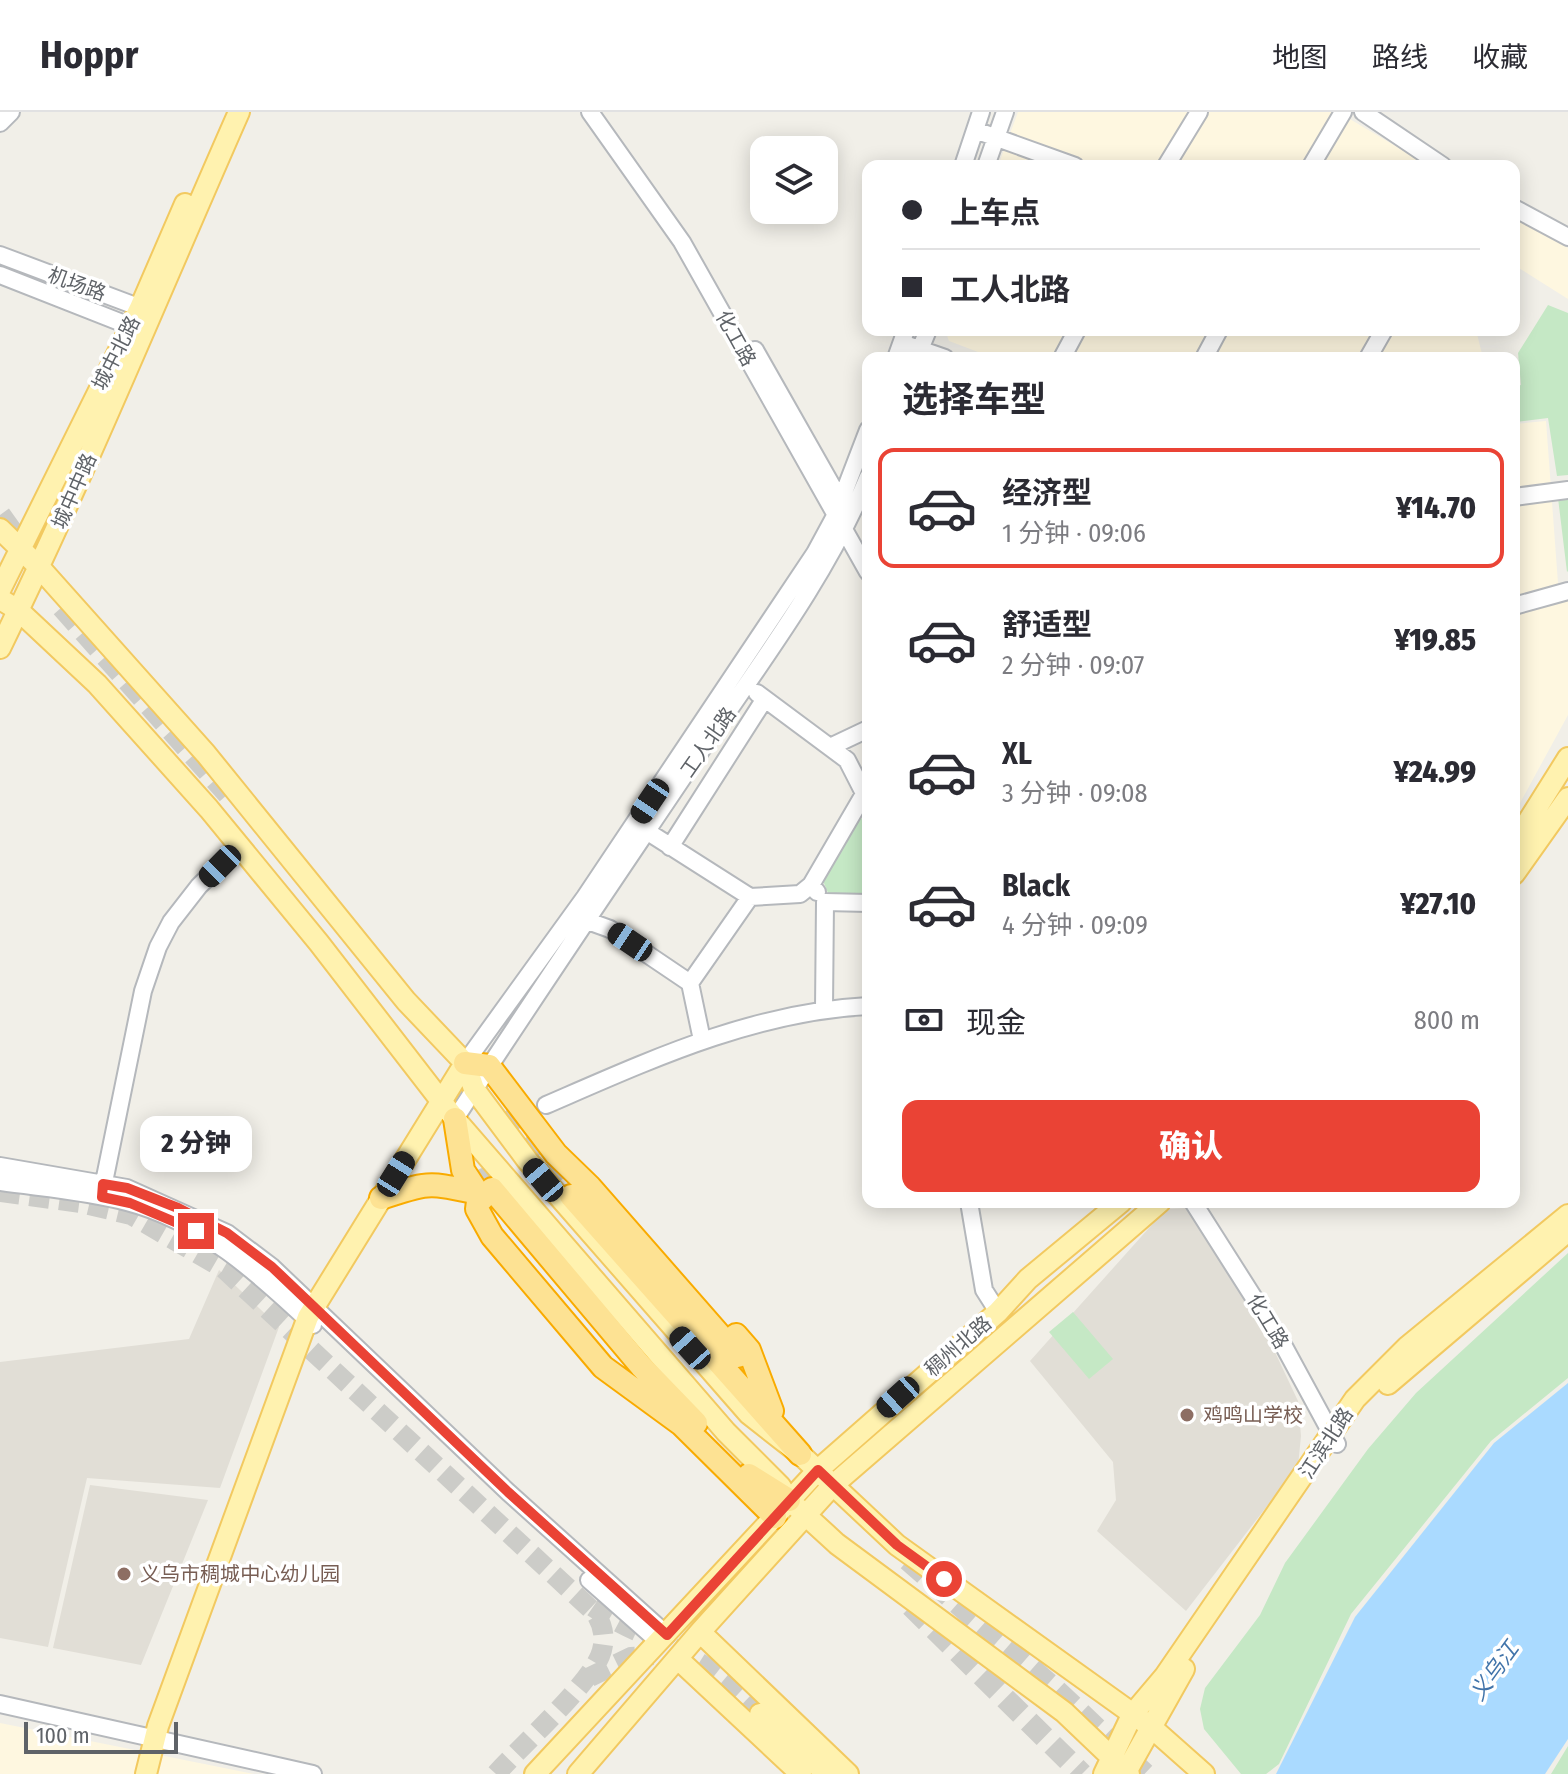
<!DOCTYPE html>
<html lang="zh">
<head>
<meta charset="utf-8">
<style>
  :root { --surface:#fff; --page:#f7f7f7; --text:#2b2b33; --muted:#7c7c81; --line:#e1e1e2; --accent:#ea4335 }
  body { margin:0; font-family:"Fira Sans Condensed","Noto Sans SC",sans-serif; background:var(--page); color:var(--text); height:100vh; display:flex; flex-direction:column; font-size:30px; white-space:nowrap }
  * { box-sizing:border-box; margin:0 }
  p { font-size:26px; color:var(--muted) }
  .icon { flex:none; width:44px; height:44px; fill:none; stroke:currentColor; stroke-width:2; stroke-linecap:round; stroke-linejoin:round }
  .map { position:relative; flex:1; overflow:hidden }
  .details { position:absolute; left:862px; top:240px; width:658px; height:856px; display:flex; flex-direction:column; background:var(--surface); border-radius:16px; box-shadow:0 4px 20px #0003 }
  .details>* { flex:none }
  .banner { position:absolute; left:862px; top:48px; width:658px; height:176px; border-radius:16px; box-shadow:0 4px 20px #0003; display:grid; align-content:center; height:176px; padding:0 40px; background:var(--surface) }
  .tools { position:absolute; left:750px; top:24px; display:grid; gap:16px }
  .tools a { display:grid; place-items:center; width:88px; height:88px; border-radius:16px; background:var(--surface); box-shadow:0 4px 20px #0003; font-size:40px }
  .scale { position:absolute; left:24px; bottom:20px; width:154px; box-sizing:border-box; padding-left:8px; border:4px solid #5f6368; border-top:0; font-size:22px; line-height:28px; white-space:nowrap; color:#5f6368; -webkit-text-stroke:6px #fff; paint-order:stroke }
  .end { position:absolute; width:36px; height:36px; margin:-18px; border:10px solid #ea4335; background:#fff; box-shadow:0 0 0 4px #fff }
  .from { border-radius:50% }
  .bubble { position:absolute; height:56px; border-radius:16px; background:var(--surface); box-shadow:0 4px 20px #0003; font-size:26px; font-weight:800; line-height:56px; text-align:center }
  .car { position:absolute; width:24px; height:48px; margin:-24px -12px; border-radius:10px; box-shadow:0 0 6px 2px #0007; background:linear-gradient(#222 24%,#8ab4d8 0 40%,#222 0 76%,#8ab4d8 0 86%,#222 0) }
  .banner b { display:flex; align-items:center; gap:28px; height:76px; font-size:30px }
  .banner b+b { border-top:2px solid var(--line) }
  .banner i { width:20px; height:20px; background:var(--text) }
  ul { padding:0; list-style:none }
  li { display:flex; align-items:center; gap:24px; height:120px; margin:0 16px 12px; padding:0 24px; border:4px solid transparent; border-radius:16px }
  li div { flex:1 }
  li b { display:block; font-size:30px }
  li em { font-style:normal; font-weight:800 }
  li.active { border-color:var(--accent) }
  li>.icon { width:72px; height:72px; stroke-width:1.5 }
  h2 { padding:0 40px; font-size:36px; line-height:96px }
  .pay { display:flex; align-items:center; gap:20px; height:88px; padding:0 40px; font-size:30px }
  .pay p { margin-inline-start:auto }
  .cta { display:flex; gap:16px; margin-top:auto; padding:16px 40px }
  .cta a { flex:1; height:92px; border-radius:16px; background:var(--accent); color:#fff; font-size:32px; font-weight:800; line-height:92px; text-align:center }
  header { display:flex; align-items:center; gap:48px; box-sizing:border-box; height:112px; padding:0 40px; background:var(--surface); border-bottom:2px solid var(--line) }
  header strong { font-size:38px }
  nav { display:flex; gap:44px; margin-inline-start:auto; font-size:28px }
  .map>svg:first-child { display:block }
  .commercial { fill:#fef7e0 }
  .education { fill:#e1ded6 }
  .green { fill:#c5e8c5 }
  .water { fill:#aadaff }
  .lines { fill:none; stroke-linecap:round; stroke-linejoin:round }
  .major-tunnel { stroke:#ccccc8; stroke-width:20; stroke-dasharray:20 10; stroke-linecap:butt }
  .highway-tunnel { stroke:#ccccc8; stroke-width:22; stroke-dasharray:22 11; stroke-linecap:butt }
  .minor-casing { stroke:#b5b8bc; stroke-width:20 }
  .major-casing { stroke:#f2c960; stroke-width:24 }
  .highway-casing { stroke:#f9ab00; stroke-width:26 }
  .minor { stroke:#fff; stroke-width:16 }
  .major { stroke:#fff2af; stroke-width:20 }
  .highway { stroke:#fde293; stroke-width:22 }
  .route { stroke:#ea4335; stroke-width:10 }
  .education-dot { fill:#8d6e63; stroke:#fff; stroke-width:3 }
  .labels { text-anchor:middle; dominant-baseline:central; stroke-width:7; stroke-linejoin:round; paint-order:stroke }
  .street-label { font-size:20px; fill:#5f6368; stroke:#fff }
  .education-label { font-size:20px; fill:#785e54; stroke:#fff; text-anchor:start }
  .water-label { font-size:22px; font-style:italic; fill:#4174aa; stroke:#fff }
</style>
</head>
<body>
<header>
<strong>Hoppr</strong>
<nav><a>地图</a><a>路线</a><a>收藏</a></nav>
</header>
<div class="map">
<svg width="1568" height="1662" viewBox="0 0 1568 1662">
  <rect width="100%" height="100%" fill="#f1efe8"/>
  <path class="commercial" d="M1018,0H1338L1429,54H998Z
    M1514,104L1568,136V187L1514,153Z
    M945,218H1476L1483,246H994L949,229Z
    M1546,309L1558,471L1568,470V603L1514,702V312Z
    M0,1611L110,1633L254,1662H0Z"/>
  <path class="education" d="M1187,1096L1209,1114L1273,1236L1298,1289L1301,1324L1298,1354L1186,1499L1097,1419L1116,1388L1113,1350L1030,1249L1166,1097Z
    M219,1158L279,1215L220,1376L87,1366L48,1535L0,1526V1250L189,1227Z
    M90,1373L208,1388L141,1553L53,1536Z"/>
  <path class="green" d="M1548,193L1568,201V363L1557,364L1548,306L1516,310L1514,275L1521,273L1518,241Z
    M1568,385V459L1567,460L1558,386Z
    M856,706L868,707V784L828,781L821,764Z
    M1568,1141V1266L1491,1329L1351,1502L1279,1652L1266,1662H1241L1204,1617L1200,1597L1205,1576L1260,1503L1285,1451L1368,1337L1416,1281Z
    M1073,1200L1113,1247L1089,1267L1049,1220Z
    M1568,1634V1662H1551Z"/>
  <path class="water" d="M1568,1271V1627L1545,1662H1276L1355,1505L1494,1331Z"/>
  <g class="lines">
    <path class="major-tunnel" d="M0,1080L81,1091L131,1103L224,1157L596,1502C604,1515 606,1529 600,1544C586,1576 522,1633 496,1662
      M593,1495C625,1517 660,1528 692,1546C718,1561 739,1582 760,1602
      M590,1565L631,1545L653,1543"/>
    <path class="highway-tunnel" d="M0,403L23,435
      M62,495L228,682
      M501,1004L528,1030L571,1084
      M468,1026L492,1077
      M908,1448L1056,1578L1145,1662
      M911,1494L1082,1662"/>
    <g class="minor-casing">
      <path id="minor" d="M590,0L682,130L868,460
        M1363,0L1443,54
        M0,11L11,0
        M975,18L1075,54
        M963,54L981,0
        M986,54L1005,0
        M1166,54L1199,0
        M1311,54L1343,0
        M1514,96L1568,125
        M0,143L149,199
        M0,163L140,218
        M902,231L945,246
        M755,238L844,395
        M917,245L928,218
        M896,246L906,218
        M1062,246L1077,218
        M1204,246L1219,218
        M1368,246L1384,218
        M1514,385L1568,378
        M1514,494L1568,479
        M757,581L847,648L868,689
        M830,635L868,617
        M648,720L750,785L800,782L811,773
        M670,735L764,588
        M817,780L811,773L864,682
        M585,808L610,817L690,871
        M824,896L825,790L868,791
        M702,928L690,871L750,785
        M465,951L585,785L815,441L835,404L868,318
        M546,993C650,948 753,900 868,894
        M455,1007C533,887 614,768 694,649C755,558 826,467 868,365
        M0,1054L127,1076L227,1121L272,1155L508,1380L667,1523
        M0,1070C42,1076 85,1079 127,1090C201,1109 259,1162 313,1213
        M102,1080L143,879L158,835L171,810L199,774L240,734
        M969,1090L984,1178L998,1200
        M1193,1090L1280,1227L1337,1332
        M589,1468L658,1529
        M0,1592L313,1662"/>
    </g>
    <g class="major-casing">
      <path id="major" d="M0,417L40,456L206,642L406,889L465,951L474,977L527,1048L749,1302L800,1342L897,1433L1151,1615L1204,1662
        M0,478L140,196L185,92
        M0,487L18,498L97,572L209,697L319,831L455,1007L726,1320L780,1374L789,1388L837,1432L1064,1600L1129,1662
        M0,536C86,360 160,179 239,0
        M1514,732L1568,646
        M1514,762L1568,686
        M1388,1272L1568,1119
        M700,1520L848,1662
        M678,1547L801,1662
        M760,1602L827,1662
        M146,1662L158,1614L308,1205L465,951
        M535,1662L818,1358L998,1200L1028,1167L1121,1090
        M578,1662L700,1520L832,1374L1160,1090
        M1104,1662L1132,1603L1165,1564L1355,1287L1407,1235L1568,1103
        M1125,1662L1184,1557"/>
    </g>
    <g class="highway-casing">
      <path id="highway" d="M465,951L489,954L556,1042L590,1075L738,1244
        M455,1007L463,1058L482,1087
        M492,1077L641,1254L696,1311
        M571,1084L800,1342
        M381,1086C431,1069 429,1071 479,1081L477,1097L492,1124L603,1255L681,1312L775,1405
        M736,1223L749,1238L772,1299
        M749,1363L789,1388"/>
    </g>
    <use href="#minor" class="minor"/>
    <use href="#major" class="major"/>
    <use href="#highway" class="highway"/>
  </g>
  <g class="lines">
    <path class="route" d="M196,1119L130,1091L102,1085L103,1072L127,1076L178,1096L227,1121L272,1155L508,1380L667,1523L818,1358L897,1433L944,1467"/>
  </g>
  <g class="education-dot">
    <circle cx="1187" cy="1303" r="8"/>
    <circle cx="124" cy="1462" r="8"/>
  </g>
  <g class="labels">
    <g class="street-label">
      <text transform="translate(77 172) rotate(20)">机场路</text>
      <text transform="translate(736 226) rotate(61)">化工路</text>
      <text transform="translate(116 241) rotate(-63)">城中北路</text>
      <text transform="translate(74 379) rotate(-66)">城中中路</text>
      <text transform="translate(708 630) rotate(-55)">工人北路</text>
      <text transform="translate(1268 1209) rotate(59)">化工路</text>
      <text transform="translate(958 1234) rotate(-41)">稠州北路</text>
      <text transform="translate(1326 1331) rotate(-57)">江滨北路</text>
    </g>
    <g class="education-label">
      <text x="1203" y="1303">鸡鸣山学校</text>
      <text x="140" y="1462">义乌市稠城中心幼儿园</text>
    </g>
    <g class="water-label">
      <text transform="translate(1494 1559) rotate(-54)">义乌江</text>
    </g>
  </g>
</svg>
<div class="tools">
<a><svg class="icon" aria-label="layers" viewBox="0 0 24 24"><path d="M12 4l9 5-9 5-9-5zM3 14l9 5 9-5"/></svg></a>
</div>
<div class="scale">100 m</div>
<i class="end from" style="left:944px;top:1467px"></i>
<i class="end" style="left:196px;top:1119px"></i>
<div class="bubble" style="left:140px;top:1004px;width:112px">2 分钟</div>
<i class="car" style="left:650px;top:689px;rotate:214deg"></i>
<i class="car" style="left:220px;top:754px;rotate:225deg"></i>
<i class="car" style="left:630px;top:830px;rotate:304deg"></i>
<i class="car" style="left:396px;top:1062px;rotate:32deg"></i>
<i class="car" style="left:543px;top:1068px;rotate:320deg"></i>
<i class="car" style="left:690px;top:1236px;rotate:318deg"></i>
<i class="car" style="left:898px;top:1285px;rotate:228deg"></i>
<div class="banner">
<b><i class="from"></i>上车点</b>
<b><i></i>工人北路</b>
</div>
<section class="details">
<h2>选择车型</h2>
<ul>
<li class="active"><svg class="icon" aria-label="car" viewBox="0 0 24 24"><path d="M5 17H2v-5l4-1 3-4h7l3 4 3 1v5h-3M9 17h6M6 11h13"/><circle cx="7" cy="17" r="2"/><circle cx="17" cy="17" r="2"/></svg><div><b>经济型</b><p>1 分钟 · 09:06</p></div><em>¥14.70</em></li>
<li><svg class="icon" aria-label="car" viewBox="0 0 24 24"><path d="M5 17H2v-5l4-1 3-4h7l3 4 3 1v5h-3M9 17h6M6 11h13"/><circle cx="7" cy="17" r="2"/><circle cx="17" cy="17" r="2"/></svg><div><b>舒适型</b><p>2 分钟 · 09:07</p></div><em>¥19.85</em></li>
<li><svg class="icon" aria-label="car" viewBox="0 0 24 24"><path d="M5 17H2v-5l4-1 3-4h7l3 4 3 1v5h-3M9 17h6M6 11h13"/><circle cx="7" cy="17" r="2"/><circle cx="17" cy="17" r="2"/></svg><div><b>XL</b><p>3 分钟 · 09:08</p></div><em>¥24.99</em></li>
<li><svg class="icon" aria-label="car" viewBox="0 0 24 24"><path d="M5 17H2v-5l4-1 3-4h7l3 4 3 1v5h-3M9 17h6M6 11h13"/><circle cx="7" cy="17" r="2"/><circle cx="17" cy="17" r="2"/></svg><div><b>Black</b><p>4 分钟 · 09:09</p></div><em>¥27.10</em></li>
</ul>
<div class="pay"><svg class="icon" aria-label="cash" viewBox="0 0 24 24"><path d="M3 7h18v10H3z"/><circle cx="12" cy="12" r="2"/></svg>现金<p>800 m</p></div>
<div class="cta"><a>确认</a></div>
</section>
</div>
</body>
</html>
